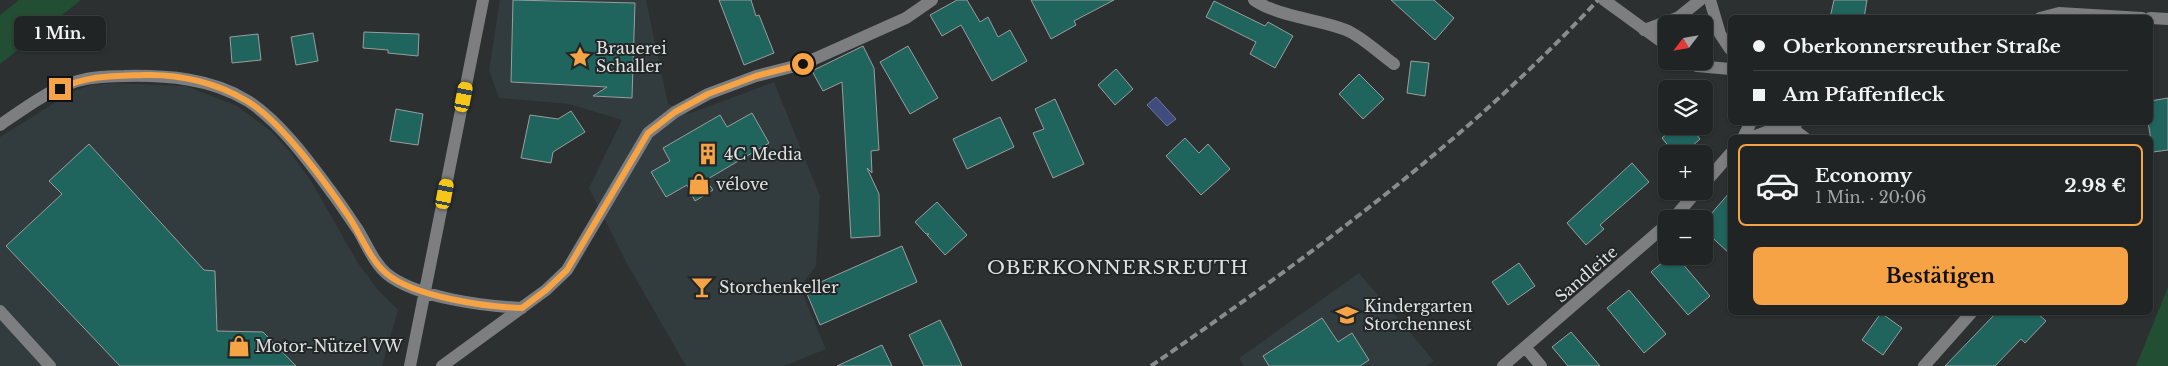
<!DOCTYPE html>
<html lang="de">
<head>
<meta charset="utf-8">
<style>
  :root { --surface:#212424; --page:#292c2c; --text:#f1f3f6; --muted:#a2a4a6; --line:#3e4141; --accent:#f5a345 }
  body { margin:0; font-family:"Libre Baskerville",serif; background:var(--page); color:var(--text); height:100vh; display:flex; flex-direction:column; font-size:19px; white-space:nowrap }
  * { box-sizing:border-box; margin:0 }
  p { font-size:16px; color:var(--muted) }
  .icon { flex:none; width:28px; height:28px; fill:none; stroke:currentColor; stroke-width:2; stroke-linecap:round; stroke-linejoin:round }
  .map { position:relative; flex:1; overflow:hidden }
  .drawer { position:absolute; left:1728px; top:135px; width:425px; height:180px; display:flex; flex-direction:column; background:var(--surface); border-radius:8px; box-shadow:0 1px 4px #0004,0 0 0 1px var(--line) }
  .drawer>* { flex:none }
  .hud { position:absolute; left:1728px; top:15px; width:425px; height:110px; border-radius:8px; box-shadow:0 1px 4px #0004,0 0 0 1px var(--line); display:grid; align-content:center; height:110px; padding:0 25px; background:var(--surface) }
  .needle { width:32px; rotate:239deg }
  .controls { position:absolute; left:1658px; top:15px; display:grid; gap:10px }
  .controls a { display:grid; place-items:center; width:55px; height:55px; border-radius:8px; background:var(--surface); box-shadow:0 1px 4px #0004,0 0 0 1px var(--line); font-size:25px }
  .end { position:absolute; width:22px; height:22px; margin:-11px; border:6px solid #f5a345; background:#111; box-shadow:0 0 0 2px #111 }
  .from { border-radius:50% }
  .bubble { position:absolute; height:35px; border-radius:8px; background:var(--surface); box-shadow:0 1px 4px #0004,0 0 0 1px var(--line); font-size:16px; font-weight:700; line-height:35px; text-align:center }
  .car { position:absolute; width:15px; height:30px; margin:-15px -8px; border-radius:6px; box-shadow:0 0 4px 1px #0007; background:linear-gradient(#f5c518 24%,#345 0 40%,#f5c518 0 76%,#345 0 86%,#f5c518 0) }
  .hud b { display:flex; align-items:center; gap:18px; height:48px; font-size:19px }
  .hud b+b { border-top:1px solid var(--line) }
  .hud i { width:12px; height:12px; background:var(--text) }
  ul { padding:9px 0 0; list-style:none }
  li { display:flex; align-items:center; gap:15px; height:82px; margin:0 10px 8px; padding:0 15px; border:2px solid transparent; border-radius:8px }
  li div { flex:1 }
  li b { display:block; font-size:19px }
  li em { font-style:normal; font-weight:700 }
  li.current { border-color:var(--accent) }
  li>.icon { width:45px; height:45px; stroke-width:1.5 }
  .action { display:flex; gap:10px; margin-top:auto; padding:10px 25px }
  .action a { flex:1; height:58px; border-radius:8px; background:var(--accent); color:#111; font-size:20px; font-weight:700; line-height:58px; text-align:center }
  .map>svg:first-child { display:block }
  .built { fill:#323b3e }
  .green { fill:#224e33 }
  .water { fill:#404b7e; stroke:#70789c }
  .building { fill:#1f655d; stroke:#9a9e9d }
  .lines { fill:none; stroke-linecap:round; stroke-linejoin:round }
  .minor { stroke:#7d7e7f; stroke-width:12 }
  .rail { stroke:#898c8c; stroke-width:4; stroke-dasharray:8 4; stroke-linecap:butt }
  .route { stroke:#f5a345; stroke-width:6 }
  .labels { text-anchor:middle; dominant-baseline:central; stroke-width:4; stroke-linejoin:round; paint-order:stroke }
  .poi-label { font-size:16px; fill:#e0e2e2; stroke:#232627; text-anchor:start }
  .street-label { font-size:16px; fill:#e0e2e2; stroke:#232627 }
  .quarter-label { font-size:19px; letter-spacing:1px; fill:#dce1e2; stroke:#232627 }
</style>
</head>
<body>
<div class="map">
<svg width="2168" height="366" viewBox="0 0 2168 366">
  <rect width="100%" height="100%" fill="#2c3030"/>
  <path class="built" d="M500,0H646L668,104L688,114L774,82L820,196L816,266L800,287L826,349L784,366H686L625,260L589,188L622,120L569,104L499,98L489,70Z
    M112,83L186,86L237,106L271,131L291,153L311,181L358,263L377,289L398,310L382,366H0V137L74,91L91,85Z
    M1359,273L1434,361L1426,366H1244L1239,358Z"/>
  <path class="green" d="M19,0H81L0,64V15Z
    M2168,287V366H2136Z"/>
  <path class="water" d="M1156,97L1176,119L1167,126L1147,105Z"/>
  <path class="building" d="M513,0L635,3L632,98L593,96L607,87L511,82Z
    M719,0H751L756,16L759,15L774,53L744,65Z
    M957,0H967L980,22L988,17L998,37L1010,30L1027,61L992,81L961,25L942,36L930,15Z
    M1031,0H1114L1074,21L1076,25L1051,39Z
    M1391,0H1434L1454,18L1435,40Z
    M1834,0H1867L1864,18H1830Z
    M1214,1L1265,26L1268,22L1293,36L1275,68L1250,54L1256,42L1206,17Z
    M364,32L419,34L418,56L388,53V50L363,48Z
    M313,33L318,61L296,65L291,37Z
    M258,34L261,60L232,63L230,37Z
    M863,46L874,68L879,150L871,151L872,173L867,168L879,194L880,236L851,238L842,82L823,91L812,71Z
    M908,46L938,98L910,114L880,62Z
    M1411,61L1429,63L1425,96L1407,93Z
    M1116,69L1133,89L1115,105L1098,85Z
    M1359,74L1384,99L1363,119L1339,94Z
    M2168,98V150L2153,152L2148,122H2150V101Z
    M1055,99L1084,164L1053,178L1033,133L1044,129L1035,109Z
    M396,109L423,114L418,145L390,141Z
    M571,111L585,132L553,152L551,163L521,158L530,115L558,119Z
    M752,113L769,143L706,180L713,190L695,201L687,185L666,197L651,172L670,161L663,148L720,115L727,127Z
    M1000,117L1014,147L967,169L953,139Z
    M1676,126H1690L1700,139L1683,154H1675L1662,138Z
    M1185,138L1199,153L1208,144L1230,169L1201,195L1166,156Z
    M89,144L204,270L215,271L217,331L263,332L296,366H120L6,246L62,194L49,181Z
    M1632,163L1649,182L1600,225L1604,229L1586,245L1567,223Z
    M1730,192V254L1704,230V222Z
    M937,202L967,235L945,255L927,235L929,234H926L915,222Z
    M902,246L917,282L820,325L805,289Z
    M1670,256H1676L1710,296L1688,315L1651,272Z
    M1519,263L1535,286L1508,305L1492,282Z
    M1629,290L1666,334L1644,353L1607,308Z
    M1997,312H2036L2046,321L2025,343L2021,339L1995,366H1945Z
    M1881,313L1902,328L1883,355L1862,340Z
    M1322,318L1338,342L1352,333L1369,360L1360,366H1269L1263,356Z
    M940,320L951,342L962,366H924L909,335Z
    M1571,332L1600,366H1568L1552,347Z
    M882,345L892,366H837Z"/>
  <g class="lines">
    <path class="minor" d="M1254,0C1279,17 1318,19 1346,30C1361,36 1380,54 1394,64
      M1604,0L1666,45
      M1710,0L1720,34L1730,49
      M2040,18L2059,13L2142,18
      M2150,18L2168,19
      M1644,30L1679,17L1700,0
      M1690,61L1697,66L1730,69
      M0,125C22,110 46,92 71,83C88,77 107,76 124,76C166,75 211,78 248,101C279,121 308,160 330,190C340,203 349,217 358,230C367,245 374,263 387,274C417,298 484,306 522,308
      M1789,126L1805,138
      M1743,138L1751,122
      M1750,138L1771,130H1795L1796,122
      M1704,184L1730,154
      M1673,219L1697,191
      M0,311L50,366
      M1526,348L1541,366
      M410,366L483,0
      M442,366L546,290L567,270L648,133L675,112L708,94L756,76L803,64L906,18L932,0
      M1503,366L1666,225
      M1924,366L1972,312"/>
    <path class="rail" d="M1151,366C1310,256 1466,142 1598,0"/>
  </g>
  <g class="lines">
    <path class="route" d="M60,89C86,75 116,76 145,75C180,74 217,83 247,101C281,121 326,183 349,217C361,235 370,260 387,274C415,297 486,307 522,308L546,290L567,270L648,133L675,112L708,94L756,76L803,64"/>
  </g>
  <defs>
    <g id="sight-bare" transform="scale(1.725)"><path d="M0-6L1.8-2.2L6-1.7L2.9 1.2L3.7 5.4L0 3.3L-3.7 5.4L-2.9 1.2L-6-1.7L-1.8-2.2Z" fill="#f5a345" stroke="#232627" stroke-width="2.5" paint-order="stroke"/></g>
    <g id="building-bare" transform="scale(1.725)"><path d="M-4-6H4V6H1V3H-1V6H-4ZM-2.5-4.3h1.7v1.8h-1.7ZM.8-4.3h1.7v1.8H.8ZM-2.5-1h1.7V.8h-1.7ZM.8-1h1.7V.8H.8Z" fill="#f5a345" stroke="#232627" stroke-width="2.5" paint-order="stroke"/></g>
    <g id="shop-bare" transform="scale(1.725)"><path d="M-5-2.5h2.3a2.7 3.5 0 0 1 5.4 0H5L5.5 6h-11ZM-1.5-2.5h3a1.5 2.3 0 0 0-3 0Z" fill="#f5a345" stroke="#232627" stroke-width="2.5" paint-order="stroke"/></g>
    <g id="bar-bare" transform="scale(1.725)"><path d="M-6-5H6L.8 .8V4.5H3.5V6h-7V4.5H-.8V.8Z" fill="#f5a345" stroke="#232627" stroke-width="2.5" paint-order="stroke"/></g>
    <g id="school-bare" transform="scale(1.725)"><path d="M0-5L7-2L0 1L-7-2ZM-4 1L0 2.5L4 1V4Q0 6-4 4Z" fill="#f5a345" stroke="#232627" stroke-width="2.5" paint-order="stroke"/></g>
  </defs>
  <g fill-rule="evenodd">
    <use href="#sight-bare" x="580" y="57"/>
    <use href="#building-bare" x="708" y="154"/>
    <use href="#shop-bare" x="699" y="184"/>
    <use href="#bar-bare" x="702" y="287"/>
    <use href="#school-bare" x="1347" y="315"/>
    <use href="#shop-bare" x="239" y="346"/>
  </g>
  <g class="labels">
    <g class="poi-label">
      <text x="596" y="48">Brauerei<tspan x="596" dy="18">Schaller</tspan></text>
      <text x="724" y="154">4C Media</text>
      <text x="716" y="184">vélove</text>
      <text x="719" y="287">Storchenkeller</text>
      <text x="1364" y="306">Kindergarten<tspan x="1364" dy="18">Storchennest</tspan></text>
      <text x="255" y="346">Motor-Nützel VW</text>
    </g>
    <g class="street-label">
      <text transform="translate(1586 274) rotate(-41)">Sandleite</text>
    </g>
    <g class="quarter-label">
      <text x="1118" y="267">OBERKONNERSREUTH</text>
    </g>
  </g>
</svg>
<div class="controls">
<a><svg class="needle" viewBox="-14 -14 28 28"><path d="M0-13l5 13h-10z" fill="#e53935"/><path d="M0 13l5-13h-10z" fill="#a2a4a6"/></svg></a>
<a><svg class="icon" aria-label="layers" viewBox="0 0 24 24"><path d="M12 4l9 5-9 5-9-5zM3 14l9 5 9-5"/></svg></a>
<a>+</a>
<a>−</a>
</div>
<i class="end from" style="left:803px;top:64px"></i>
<i class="end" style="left:60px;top:89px"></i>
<div class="bubble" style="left:14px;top:16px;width:92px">1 Min.</div>
<i class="car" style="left:464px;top:97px;rotate:11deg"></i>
<i class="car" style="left:445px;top:194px;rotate:11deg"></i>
<div class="hud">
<b><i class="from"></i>Oberkonnersreuther Straße</b>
<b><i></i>Am Pfaffenfleck</b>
</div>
<section class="drawer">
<ul>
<li class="current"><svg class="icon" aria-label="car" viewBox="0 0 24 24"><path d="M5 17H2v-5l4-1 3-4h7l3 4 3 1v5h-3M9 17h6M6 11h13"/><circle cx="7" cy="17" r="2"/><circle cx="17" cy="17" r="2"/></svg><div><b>Economy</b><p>1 Min. · 20:06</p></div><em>2.98 €</em></li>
</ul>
<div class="action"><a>Bestätigen</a></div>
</section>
</div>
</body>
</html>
